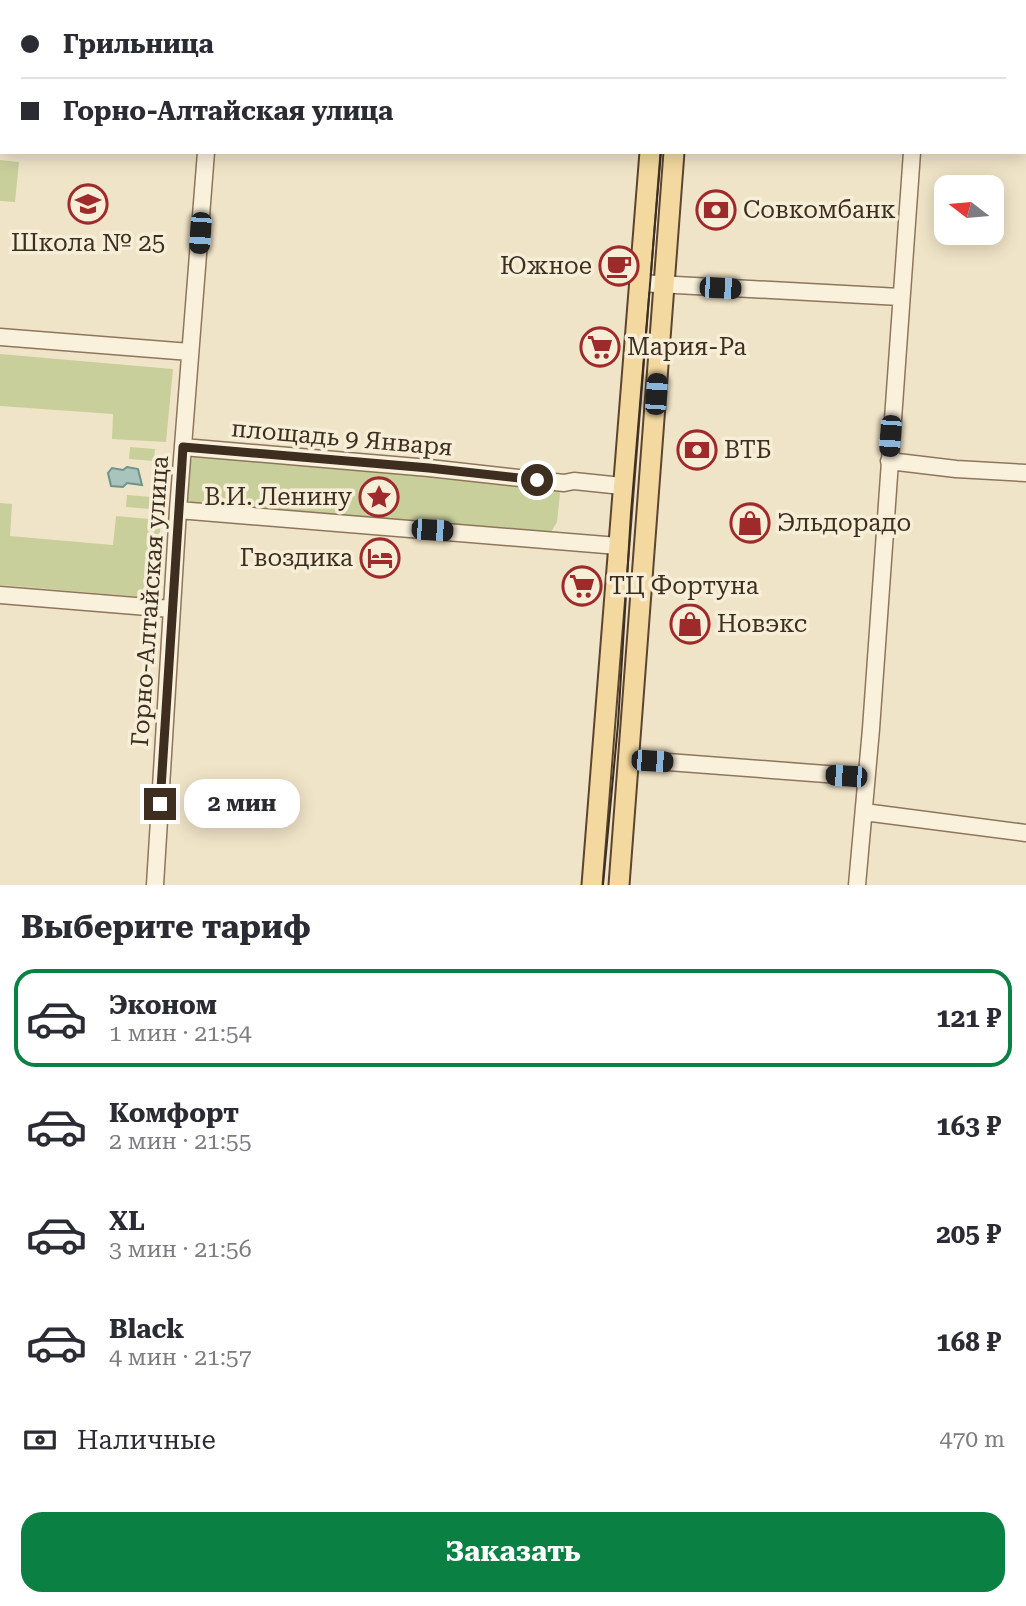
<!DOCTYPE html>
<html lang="ru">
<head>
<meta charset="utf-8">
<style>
  :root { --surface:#fff; --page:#f7f7f7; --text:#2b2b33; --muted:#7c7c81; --line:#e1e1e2; --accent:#0b8043 }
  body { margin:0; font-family:"Roboto Serif",serif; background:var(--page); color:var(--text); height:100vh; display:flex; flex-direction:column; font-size:26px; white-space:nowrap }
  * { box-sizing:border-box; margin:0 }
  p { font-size:23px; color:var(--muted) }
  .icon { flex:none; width:38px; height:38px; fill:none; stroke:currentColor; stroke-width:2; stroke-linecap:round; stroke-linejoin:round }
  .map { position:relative; height:885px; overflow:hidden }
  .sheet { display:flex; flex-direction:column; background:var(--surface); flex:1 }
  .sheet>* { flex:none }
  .top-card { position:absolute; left:0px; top:0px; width:1027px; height:154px; box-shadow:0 4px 18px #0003; display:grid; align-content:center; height:154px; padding:0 21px; background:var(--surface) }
  .needle { width:46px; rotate:286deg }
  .controls { position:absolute; left:934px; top:175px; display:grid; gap:14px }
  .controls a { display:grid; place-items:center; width:70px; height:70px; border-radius:14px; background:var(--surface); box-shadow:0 4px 18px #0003; font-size:35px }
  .end { position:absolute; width:32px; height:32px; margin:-16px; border:9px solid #3d2e20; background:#fff; box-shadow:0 0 0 4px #fff }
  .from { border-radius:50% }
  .bubble { position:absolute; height:49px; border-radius:21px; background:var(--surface); box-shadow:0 4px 18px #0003; font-size:23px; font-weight:700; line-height:49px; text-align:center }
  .car { position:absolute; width:21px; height:42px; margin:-21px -10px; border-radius:9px; box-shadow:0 0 5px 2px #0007; background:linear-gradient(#222 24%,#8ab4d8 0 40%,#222 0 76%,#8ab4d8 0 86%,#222 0) }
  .top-card b { display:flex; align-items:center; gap:24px; height:66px; font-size:26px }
  .top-card b+b { border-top:2px solid var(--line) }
  .top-card i { width:18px; height:18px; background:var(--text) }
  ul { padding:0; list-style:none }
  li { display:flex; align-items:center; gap:21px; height:98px; margin:0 14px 10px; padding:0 7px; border:4px solid transparent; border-radius:21px }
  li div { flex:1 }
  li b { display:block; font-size:26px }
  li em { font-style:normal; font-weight:700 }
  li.current { border-color:var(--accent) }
  li>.icon { width:63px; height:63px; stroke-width:1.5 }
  h2 { padding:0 21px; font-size:32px; line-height:84px }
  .pay { display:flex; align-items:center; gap:18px; height:77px; padding:0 21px; font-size:26px }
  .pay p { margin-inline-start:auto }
  .action { display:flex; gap:14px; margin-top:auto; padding:14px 21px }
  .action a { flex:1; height:80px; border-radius:21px; background:var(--accent); color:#fff; font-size:28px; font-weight:700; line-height:80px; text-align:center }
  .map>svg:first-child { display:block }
  .green { fill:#c9cf9b }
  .water { fill:#a9c4bc; stroke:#6f938a; stroke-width:2 }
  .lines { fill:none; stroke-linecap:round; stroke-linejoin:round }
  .minor-casing { stroke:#8d765c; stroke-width:19 }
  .major-casing { stroke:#5b4430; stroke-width:23 }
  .minor { stroke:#faf1dc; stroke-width:16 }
  .major { stroke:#f3d9a0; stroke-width:19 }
  .tram { stroke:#3d2e20; stroke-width:2 }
  .route { stroke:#3d2e20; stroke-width:9 }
  .labels { text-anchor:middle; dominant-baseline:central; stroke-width:7; stroke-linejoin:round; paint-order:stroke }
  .poi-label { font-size:24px; fill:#3d2e20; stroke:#f7eed8; text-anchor:start }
  .street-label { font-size:24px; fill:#3d2e20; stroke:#f7eed8 }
</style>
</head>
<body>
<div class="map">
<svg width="1026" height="885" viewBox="0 0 1026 885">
  <rect width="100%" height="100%" fill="#f0e4c8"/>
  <path class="green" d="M0,160L19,162L15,202L0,201Z
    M0,354L173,369L166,442L112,439L113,414L0,406Z
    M130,447L155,449L154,461L129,459Z
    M200,456L550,483L558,489L560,494L557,522L551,532L546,534L191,504C190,502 188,501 187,499C184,494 187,467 190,462C193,456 195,457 200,456Z
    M127,495L152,497L151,509L126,507Z
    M0,503L12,504L10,536L113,545L116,516L161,520L154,598L0,585Z"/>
  <path class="water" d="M127,467L138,469L142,485L127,483L123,487L111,486L108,473L112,468L123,470Z"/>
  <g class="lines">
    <g class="minor-casing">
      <path id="minor" d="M989,0L1006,2
        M925,2V0
        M0,48H2
        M639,283L900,297
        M0,337L190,352
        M183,447L429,468L564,483L574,481L622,486
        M889,461L956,469L1026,473
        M178,510L618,546
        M0,595L172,609
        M628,759L866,777
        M864,812L1026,833
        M155,885L178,510L206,152
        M857,885L871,729L912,152"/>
    </g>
    <g class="major-casing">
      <path id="major" d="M662,2V0
        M685,2V0
        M592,885L650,152
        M619,885L674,152"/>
    </g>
    <use href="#minor" class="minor"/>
    <use href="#major" class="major"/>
    <path class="tram" d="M678,2V0
      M603,885L618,724L631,513L661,152"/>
  </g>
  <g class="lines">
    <path class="route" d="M160,804L183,447L429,468L537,480"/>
  </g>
  <defs>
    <g id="school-ring" transform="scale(2.0125)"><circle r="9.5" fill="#f7eed8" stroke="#9e2a2b" stroke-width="1.5"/><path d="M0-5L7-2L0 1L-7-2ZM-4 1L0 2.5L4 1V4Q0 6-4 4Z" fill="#9e2a2b"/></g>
    <g id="bank-ring" transform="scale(2.0125)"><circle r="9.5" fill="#f7eed8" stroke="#9e2a2b" stroke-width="1.5"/><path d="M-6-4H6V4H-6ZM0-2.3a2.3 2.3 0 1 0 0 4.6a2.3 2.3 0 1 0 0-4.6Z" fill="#9e2a2b"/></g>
    <g id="cafe-ring" transform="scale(2.0125)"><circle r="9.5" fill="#f7eed8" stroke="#9e2a2b" stroke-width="1.5"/><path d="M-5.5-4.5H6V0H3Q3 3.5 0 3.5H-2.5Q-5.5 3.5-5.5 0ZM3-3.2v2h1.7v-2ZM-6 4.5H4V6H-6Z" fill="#9e2a2b"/></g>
    <g id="supermarket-ring" transform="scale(2.0125)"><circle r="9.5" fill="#f7eed8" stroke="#9e2a2b" stroke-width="1.5"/><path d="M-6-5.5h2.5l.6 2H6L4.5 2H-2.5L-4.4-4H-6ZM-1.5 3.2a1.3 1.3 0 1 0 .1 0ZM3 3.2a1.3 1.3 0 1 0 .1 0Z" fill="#9e2a2b"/></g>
    <g id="sight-ring" transform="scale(2.0125)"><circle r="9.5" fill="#f7eed8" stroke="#9e2a2b" stroke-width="1.5"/><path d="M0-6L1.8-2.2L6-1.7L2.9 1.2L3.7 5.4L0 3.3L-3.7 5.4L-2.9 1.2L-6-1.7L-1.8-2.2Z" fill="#9e2a2b"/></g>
    <g id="shop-ring" transform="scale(2.0125)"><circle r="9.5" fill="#f7eed8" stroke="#9e2a2b" stroke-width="1.5"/><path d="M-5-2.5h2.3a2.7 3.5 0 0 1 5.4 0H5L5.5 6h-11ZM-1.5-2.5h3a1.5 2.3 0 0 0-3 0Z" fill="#9e2a2b"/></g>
    <g id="hotel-ring" transform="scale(2.0125)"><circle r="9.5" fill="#f7eed8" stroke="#9e2a2b" stroke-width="1.5"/><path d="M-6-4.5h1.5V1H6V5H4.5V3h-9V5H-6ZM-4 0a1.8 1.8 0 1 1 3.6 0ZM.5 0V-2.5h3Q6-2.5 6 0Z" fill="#9e2a2b"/></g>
  </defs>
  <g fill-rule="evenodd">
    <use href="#school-ring" x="88" y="204"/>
    <use href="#bank-ring" x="716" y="210"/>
    <use href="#cafe-ring" x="619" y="266"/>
    <use href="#supermarket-ring" x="600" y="347"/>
    <use href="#bank-ring" x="697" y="450"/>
    <use href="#sight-ring" x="379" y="497"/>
    <use href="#shop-ring" x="750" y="523"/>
    <use href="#hotel-ring" x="380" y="558"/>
    <use href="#supermarket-ring" x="582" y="586"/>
    <use href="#shop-ring" x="690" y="624"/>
  </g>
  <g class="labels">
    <g class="poi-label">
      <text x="743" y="210">Совкомбанк</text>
      <text x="88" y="243" text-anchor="middle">Школа № 25</text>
      <text x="592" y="266" text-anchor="end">Южное</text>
      <text x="627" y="347">Мария-Ра</text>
      <text x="724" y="450">ВТБ</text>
      <text x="352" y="497" text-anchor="end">В.И. Ленину</text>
      <text x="777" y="523">Эльдорадо</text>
      <text x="353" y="558" text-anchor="end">Гвоздика</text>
      <text x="609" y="586">ТЦ Фортуна</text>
      <text x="717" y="624">Новэкс</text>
    </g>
    <g class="street-label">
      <text transform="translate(342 438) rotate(5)">площадь 9 Января</text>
      <text transform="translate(150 601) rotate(-86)">Горно-Алтайская улица</text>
    </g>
  </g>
</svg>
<div class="controls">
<a><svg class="needle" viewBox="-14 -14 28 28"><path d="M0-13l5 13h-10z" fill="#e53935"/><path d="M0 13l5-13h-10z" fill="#7c7c81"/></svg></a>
</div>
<i class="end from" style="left:537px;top:480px"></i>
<i class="end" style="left:160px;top:804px"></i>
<div class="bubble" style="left:184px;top:779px;width:116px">2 мин</div>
<i class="car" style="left:200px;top:233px;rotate:184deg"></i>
<i class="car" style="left:720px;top:288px;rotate:93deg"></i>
<i class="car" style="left:656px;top:394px;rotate:4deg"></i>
<i class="car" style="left:890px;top:436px;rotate:184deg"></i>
<i class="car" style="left:432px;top:530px;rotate:94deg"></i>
<i class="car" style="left:652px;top:761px;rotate:94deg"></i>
<i class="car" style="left:846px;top:776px;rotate:274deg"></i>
<div class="top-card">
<b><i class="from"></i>Грильница</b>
<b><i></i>Горно-Алтайская улица</b>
</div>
</div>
<section class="sheet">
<h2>Выберите тариф</h2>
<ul>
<li class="current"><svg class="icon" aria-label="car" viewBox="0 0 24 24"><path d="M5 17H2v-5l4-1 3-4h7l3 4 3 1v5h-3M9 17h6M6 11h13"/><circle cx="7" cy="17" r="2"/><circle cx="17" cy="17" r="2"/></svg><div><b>Эконом</b><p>1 мин · 21:54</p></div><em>121 ₽</em></li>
<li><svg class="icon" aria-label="car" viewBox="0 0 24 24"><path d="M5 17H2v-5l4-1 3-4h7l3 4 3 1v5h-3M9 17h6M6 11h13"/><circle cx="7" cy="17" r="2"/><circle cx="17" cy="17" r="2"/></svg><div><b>Комфорт</b><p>2 мин · 21:55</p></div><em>163 ₽</em></li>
<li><svg class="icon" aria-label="car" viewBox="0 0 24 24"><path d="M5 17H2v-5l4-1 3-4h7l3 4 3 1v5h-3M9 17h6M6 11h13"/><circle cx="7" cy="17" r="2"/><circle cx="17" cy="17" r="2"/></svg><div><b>XL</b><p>3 мин · 21:56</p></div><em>205 ₽</em></li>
<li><svg class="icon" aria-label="car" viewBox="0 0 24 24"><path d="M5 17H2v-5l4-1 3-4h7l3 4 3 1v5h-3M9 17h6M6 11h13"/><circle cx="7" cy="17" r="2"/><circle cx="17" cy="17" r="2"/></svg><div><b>Black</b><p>4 мин · 21:57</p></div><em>168 ₽</em></li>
</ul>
<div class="pay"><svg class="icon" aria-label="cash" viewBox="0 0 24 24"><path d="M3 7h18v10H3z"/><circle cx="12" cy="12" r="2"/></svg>Наличные<p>470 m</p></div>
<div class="action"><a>Заказать</a></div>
</section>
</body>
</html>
